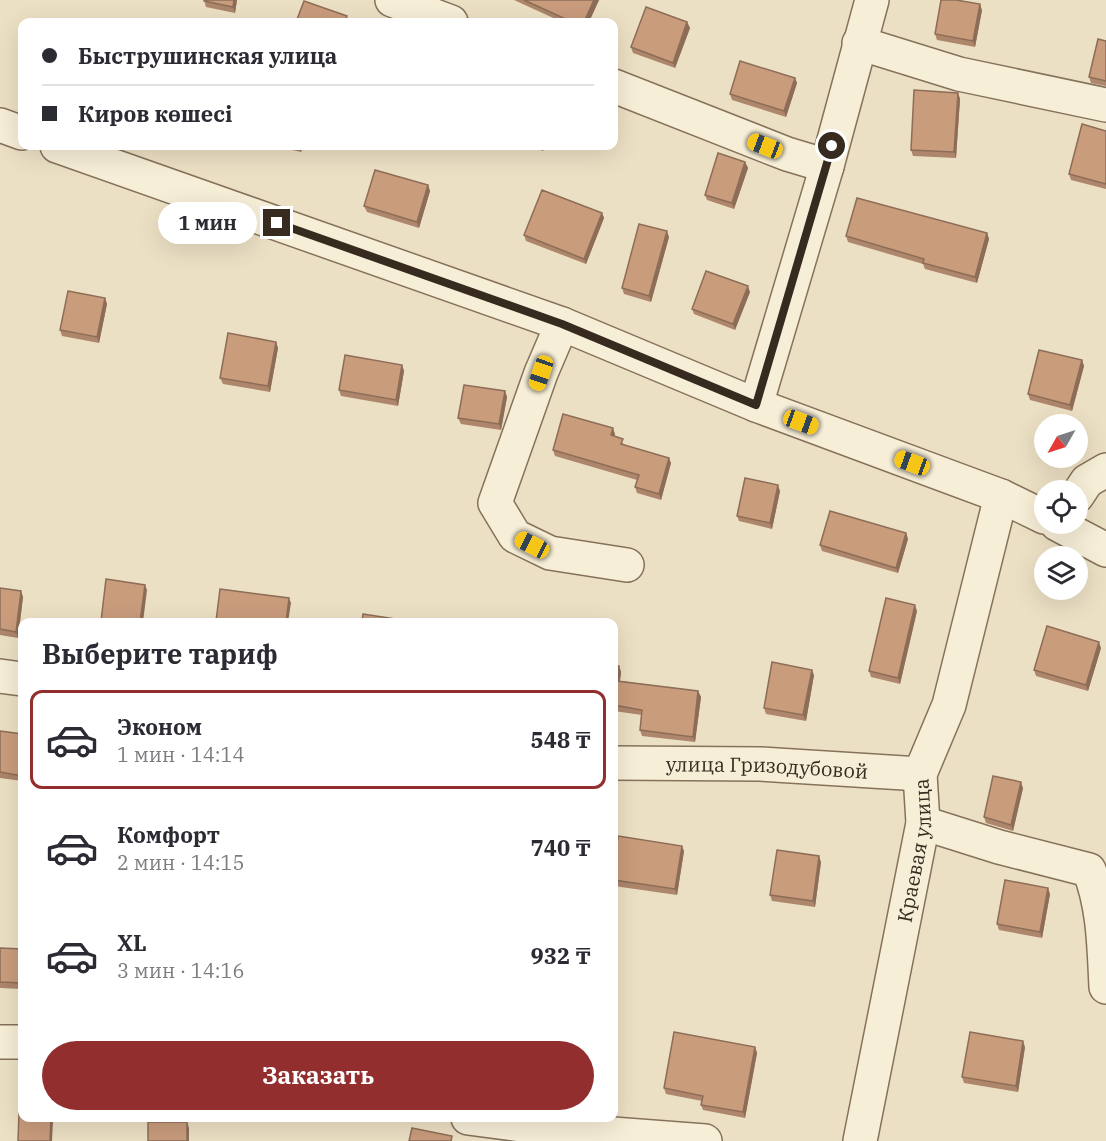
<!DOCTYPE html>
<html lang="ru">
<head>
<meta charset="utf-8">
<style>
  :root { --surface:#fff; --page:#f2f2f3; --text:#2b2b33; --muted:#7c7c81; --line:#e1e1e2; --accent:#922e2e }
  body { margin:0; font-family:"IBM Plex Serif",serif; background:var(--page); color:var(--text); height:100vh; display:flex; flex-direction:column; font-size:22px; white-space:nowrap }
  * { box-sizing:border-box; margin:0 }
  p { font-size:20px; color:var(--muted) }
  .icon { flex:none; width:33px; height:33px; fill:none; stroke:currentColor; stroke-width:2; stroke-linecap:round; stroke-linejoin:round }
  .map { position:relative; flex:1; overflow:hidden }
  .side { position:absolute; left:18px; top:618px; width:600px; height:504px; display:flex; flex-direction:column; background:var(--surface); border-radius:12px; box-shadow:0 6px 24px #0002 }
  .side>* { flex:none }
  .banner { position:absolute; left:18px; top:18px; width:600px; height:132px; border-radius:12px; box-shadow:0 6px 24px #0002; display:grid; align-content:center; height:132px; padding:0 24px; background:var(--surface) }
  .needle { width:39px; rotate:231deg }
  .fabs { position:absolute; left:1034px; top:414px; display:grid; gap:12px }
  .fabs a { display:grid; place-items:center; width:54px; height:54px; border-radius:50%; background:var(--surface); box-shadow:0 6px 24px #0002; font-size:30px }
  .end { position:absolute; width:27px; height:27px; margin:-14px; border:8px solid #372a1f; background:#fff; box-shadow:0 0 0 3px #fff }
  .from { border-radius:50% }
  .bubble { position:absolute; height:42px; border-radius:21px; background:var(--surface); box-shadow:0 6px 24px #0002; font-size:20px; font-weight:800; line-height:42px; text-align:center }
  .car { position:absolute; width:18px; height:36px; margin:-18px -9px; border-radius:8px; box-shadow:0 0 4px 2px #0007; background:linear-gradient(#f5c518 24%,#345 0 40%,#f5c518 0 76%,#345 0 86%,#f5c518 0) }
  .banner b { display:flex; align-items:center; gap:21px; height:57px; font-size:22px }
  .banner b+b { border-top:2px solid var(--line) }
  .banner i { width:15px; height:15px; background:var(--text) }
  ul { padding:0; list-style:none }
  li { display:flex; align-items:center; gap:18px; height:99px; margin:0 12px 9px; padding:0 12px; border:3px solid transparent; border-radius:12px }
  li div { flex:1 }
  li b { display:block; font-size:22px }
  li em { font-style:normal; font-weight:800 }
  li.selected { border-color:var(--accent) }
  li>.icon { width:54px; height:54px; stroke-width:1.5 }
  h2 { padding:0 24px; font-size:27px; line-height:72px }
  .primary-button { display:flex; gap:12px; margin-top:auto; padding:12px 24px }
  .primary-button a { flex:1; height:69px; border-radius:36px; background:var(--accent); color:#fff; font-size:24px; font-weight:800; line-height:69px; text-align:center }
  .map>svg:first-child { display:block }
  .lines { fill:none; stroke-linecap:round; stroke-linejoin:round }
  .minor-casing { stroke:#86725b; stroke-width:36 }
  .minor { stroke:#f7eed7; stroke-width:33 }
  .wall { fill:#ad866b }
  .shaded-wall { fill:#8d6d57 }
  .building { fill:#c99c7c; stroke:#8d6d57; stroke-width:1.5 }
  .route { stroke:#372a1f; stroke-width:8 }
  .labels { text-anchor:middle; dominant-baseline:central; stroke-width:4.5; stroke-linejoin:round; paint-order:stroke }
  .street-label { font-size:20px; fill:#372a1f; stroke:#f4ebd3 }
</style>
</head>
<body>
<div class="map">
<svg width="1106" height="1141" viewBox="0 0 1106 1141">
  <rect width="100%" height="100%" fill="#ece0c4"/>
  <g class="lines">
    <g class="minor-casing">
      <g id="minor">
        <path d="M392,0L451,22"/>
        <path d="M859,43L959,74L1106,105"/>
        <path d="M614,86L787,154L827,166"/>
        <path d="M0,125L22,133"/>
        <path d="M57,146L562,324L756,405L1001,496L1044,517"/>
        <path d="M562,324L541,373L495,503L515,536L550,553L627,565"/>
        <path d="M756,405L827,166L872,0"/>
        <path d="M1077,496L1087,481L1106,470"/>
        <path d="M1057,524L1106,550"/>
        <path d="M0,676L22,679"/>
        <path id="s1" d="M614,763L760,764L920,774"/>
        <path d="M923,823L999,847L1089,870C1104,907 1104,948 1106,987"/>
        <path d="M0,1042H22"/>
        <path d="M468,1118L560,1130L705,1141"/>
        <path id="s2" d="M860,1141L923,823L920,774L949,705L1001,496"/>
      </g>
    </g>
    <use href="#minor" class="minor"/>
  </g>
  <path class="wall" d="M204,0H237L235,13L206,7Z
    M514,0H599L589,22H562Z
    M982,10L975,47L937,40L935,34Z
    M687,22L690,28L675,68L633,53L631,47Z
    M1106,41V86L1091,83L1089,77Z
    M795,78L797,83L786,117L732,100L730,94Z
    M958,93L960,99L956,158L913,156L911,150Z
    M1106,131V189L1071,180L1069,174Z
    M274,146H303L301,152Z
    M530,146H545L543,151Z
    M745,162L748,168L734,209L707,200L705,195Z
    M428,185L430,191L419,228L367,212L364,206Z
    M602,213L604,218L586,264L526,241L524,235Z
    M987,233L989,239L977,283L925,269L923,264L848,242L846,236Z
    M669,237L651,302L624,294L622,288Z
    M750,292L735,330L694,314L692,309Z
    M105,298L107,304L99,343L62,336L60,330Z
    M276,342L278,348L270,392L223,384L220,378Z
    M1082,360L1084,366L1072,411L1030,400L1028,394Z
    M402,365L404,371L398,406L341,396L339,390Z
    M505,391L507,397L501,430L461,424L458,418Z
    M615,434L614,436L625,445L671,463L661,500L637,493L635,487L637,480L555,456L553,450Z
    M780,491L772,529L739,521L737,516Z
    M906,533L908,539L898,573L822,551L820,545Z
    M0,588L21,591L23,597L18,638L0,635Z
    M917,611L900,684L871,677L869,671Z
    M1101,648L1088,691L1036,676L1034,670Z
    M614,665L619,666L621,672L620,681L698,691L701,697L695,742L642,736L640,730L642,715L614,711Z
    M814,675L806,721L766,714L764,708Z
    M0,731L22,734V781L0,778Z
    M1023,788L1013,831L986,823L984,817Z
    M684,851L677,895L614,886V870Z
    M821,862L815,907L772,901L770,895Z
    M1050,894L1042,938L999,930L997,924Z
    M0,948L22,949V989L0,988Z
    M755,1047L757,1053L745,1118L703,1110L701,1105L702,1101L666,1094L664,1088Z
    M1025,1047L1018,1092L964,1083L962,1077Z"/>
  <path class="shaded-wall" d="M234,0H237L235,13L233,7Z
    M594,0H599L589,22H584Z
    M980,4L982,10L975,47L973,41Z
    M687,22L690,28L675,68L673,63Z
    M795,78L797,83L786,117L784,111Z
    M958,93L960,99L956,158L954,152Z
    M299,146H303L301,152Z
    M541,146H545L543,151Z
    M745,162L748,168L734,209L732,203Z
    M428,185L430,191L419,228L417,222Z
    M602,213L604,218L586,264L584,259Z
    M667,231L669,237L651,302L649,296Z
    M987,233L989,239L977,283L975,277Z
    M748,286L750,292L735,330L733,324Z
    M105,298L107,304L99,343L97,337Z
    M276,342L278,348L270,392L268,386Z
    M1082,360L1084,366L1072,411L1070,405Z
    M402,365L404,371L398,406L396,400Z
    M505,391L507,397L501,430L499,424Z
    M613,428L615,434L613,441L611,435Z
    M669,458L671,463L661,500L659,494Z
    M778,485L780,491L772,529L770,523Z
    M906,533L908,539L898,573L896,568Z
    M145,585L147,590L143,622H140Z
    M21,591L23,597L18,638L16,632Z
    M289,598L291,603L288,622H286Z
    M915,605L917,611L900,684L898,678Z
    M1099,642L1101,648L1088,691L1086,685Z
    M619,666L621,672L619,687L617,681Z
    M812,670L814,675L806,721L803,715Z
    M698,691L701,697L695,742L693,737Z
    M1021,782L1023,788L1013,831L1011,825Z
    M682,846L684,851L677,895L675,889Z
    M819,856L821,862L815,907L813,901Z
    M1048,888L1050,894L1042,938L1040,932Z
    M1023,1041L1025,1047L1018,1092L1016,1086Z
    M755,1047L757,1053L745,1118L743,1112Z
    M51,1118L53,1121L52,1141H50Z
    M187,1122L189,1128V1141H187Z"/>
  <path class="building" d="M204,0H234L233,7L204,1Z
    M524,0H594L584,22H572Z
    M941,0H956L980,4L973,41L935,34Z
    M304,1L347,16L345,22H296Z
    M646,7L687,22L673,63L631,47Z
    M1098,39L1106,41V81L1089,77Z
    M740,61L795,78L784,111L730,94Z
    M914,90L958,93L954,152L911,150Z
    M1082,124L1106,131V184L1069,174Z
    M718,153L745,162L732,203L705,195Z
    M375,170L428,185L417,222L364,206Z
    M542,190L602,213L584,259L524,235Z
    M857,198L987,233L975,277L923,263L924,259L846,236Z
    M639,224L667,231L649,296L622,288Z
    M706,271L748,286L733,324L692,309Z
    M68,291L105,298L97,337L60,330Z
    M228,333L276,342L268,386L220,378Z
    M1039,350L1082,360L1070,405L1028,394Z
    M345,355L402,365L396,400L339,390Z
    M464,385L505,391L499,424L458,418Z
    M563,414L613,428L611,435L623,439L621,444L669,458L659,494L635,487L639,475L553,450Z
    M745,478L778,485L770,523L737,516Z
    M830,511L906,533L896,568L820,545Z
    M106,579L145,585L140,622H110L101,621Z
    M0,588L21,591L16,632L0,629Z
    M220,589L289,598L286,622H227L216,621Z
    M886,598L915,605L898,678L869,671Z
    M363,614L415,622H362Z
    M1047,626L1099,642L1086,685L1034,670Z
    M772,662L812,670L803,715L764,708Z
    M614,665L619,666L617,681L698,691L693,737L640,730L642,710L614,705Z
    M0,731L22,734V776L0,772Z
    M993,776L1021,782L1011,825L984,817Z
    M618,836L682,846L675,889L614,880V870Z
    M777,850L819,856L813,901L770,895Z
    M1005,880L1048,888L1040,932L997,924Z
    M0,948L22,949V983L0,982Z
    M674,1032L755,1047L743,1112L701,1105L703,1096L664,1088Z
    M970,1032L1023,1041L1016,1086L962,1077Z
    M19,1113L22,1114V1118H51L50,1141H18Z
    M148,1122H187V1141H148Z
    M412,1128L452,1136L451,1141H409Z"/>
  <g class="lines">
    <path class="route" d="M277,223L562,324L756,405L832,146"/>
  </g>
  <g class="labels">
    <g class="street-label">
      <text stroke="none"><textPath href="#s1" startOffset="153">улица Гризодубовой</textPath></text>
      <text stroke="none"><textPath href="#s2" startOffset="296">Краевая улица</textPath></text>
    </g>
  </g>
</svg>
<div class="fabs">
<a><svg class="needle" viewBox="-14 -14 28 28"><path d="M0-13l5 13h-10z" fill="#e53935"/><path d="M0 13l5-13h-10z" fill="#7c7c81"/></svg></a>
<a><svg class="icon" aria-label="locate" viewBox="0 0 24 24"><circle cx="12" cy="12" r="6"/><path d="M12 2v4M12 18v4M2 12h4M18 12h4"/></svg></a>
<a><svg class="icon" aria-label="layers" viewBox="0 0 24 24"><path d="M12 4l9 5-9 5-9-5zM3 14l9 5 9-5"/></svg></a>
</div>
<i class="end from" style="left:832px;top:146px"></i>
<i class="end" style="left:277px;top:223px"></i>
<div class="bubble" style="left:158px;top:202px;width:99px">1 мин</div>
<i class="car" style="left:765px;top:146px;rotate:291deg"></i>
<i class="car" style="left:541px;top:373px;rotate:199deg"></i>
<i class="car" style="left:801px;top:422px;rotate:110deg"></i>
<i class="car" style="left:912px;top:463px;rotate:290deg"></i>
<i class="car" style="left:532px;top:545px;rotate:297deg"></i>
<div class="banner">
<b><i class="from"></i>Быструшинская улица</b>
<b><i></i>Киров көшесі</b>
</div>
<section class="side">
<h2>Выберите тариф</h2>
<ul>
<li class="selected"><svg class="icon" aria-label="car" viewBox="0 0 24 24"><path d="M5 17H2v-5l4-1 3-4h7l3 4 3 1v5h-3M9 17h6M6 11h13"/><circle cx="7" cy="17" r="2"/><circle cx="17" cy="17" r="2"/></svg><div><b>Эконом</b><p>1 мин · 14:14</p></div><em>548 ₸</em></li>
<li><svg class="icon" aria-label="car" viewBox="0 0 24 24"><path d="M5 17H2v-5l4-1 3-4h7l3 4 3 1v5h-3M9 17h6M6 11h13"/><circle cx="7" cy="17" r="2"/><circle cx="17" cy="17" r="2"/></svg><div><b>Комфорт</b><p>2 мин · 14:15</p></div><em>740 ₸</em></li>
<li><svg class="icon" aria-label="car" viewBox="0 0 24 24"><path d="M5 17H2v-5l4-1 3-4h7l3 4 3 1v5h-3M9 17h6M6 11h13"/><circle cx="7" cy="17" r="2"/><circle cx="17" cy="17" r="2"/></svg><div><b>XL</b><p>3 мин · 14:16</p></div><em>932 ₸</em></li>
</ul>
<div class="primary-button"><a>Заказать</a></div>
</section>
</div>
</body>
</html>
